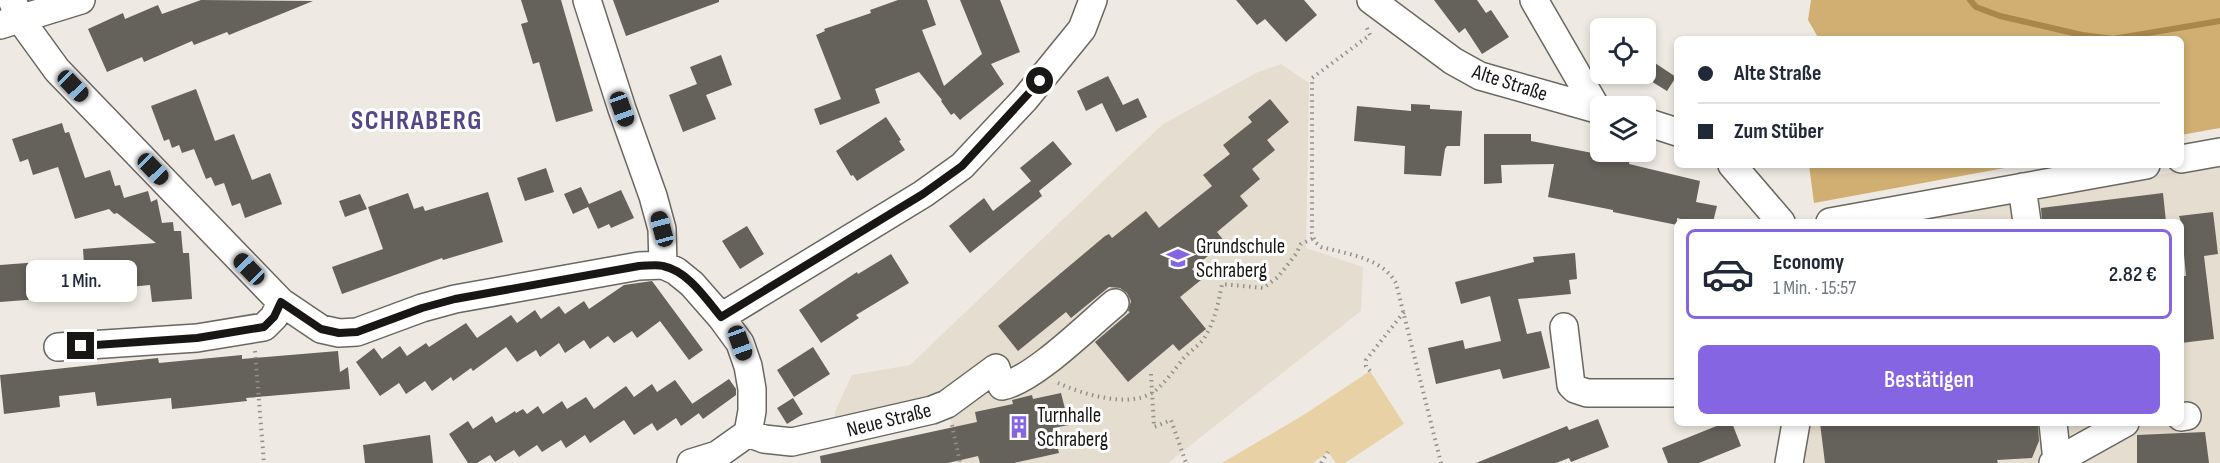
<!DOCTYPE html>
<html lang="de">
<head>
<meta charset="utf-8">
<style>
  :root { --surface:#fff; --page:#f6f6f7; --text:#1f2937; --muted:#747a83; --line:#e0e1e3; --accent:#8565e1 }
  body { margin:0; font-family:"Sofia Sans Condensed",sans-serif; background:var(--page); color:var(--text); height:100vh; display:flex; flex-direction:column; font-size:22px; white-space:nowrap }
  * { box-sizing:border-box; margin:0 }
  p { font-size:20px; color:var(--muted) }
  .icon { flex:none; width:33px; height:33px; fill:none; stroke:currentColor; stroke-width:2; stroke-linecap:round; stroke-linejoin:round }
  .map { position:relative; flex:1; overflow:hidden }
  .panel { position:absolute; left:1674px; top:219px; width:510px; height:207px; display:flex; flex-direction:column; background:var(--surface); border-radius:9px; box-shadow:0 3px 9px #0003 }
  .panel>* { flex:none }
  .hud { position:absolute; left:1674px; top:36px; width:510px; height:132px; border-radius:9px; box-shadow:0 3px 9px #0003; display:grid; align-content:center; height:132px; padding:0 24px; background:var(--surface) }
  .controls { position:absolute; left:1590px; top:18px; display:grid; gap:12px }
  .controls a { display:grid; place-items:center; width:66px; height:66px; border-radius:9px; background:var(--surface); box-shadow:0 3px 9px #0003; font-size:30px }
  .end { position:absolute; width:27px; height:27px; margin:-14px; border:8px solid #181715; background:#fff; box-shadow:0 0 0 3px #fff }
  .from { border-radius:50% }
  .bubble { position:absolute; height:42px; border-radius:9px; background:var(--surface); box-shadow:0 3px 9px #0003; font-size:20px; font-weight:600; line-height:42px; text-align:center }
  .car { position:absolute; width:18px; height:36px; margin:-18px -9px; border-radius:8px; box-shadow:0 0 4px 2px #0007; background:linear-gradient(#222 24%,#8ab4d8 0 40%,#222 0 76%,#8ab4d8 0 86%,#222 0) }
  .hud b { display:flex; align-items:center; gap:21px; height:57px; font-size:22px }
  .hud b+b { border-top:2px solid var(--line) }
  .hud i { width:15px; height:15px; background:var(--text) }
  ul { padding:10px 0 0; list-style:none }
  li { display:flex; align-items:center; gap:18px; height:90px; margin:0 12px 9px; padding:0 12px; border:3px solid transparent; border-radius:9px }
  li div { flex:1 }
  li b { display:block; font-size:22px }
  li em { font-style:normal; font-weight:600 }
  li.current { border-color:var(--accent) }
  li>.icon { width:54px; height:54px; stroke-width:1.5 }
  .cta { display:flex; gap:12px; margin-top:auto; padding:12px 24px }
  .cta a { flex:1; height:69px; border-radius:9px; background:var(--accent); color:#fff; font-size:24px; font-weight:600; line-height:69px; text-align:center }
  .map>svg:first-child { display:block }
  .built { fill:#e5ddcf }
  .green { fill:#e9d1a6 }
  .forest { fill:#d1af72 }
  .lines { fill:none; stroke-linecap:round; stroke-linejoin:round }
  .stream { stroke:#a7874a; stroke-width:6 }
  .building { fill:#65615b }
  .minor-casing { stroke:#6a6660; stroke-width:30 }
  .path { stroke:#93908b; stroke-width:4; stroke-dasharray:1.5 4.5; stroke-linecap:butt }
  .minor { stroke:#fff; stroke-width:27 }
  .route { stroke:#181715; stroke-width:8 }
  .labels { text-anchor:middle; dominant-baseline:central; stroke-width:6; stroke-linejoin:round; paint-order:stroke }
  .street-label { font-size:21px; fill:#181715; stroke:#fff }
  .poi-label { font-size:21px; fill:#181715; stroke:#fff; text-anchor:start }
  .district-label { font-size:27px; font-weight:bold; letter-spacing:1.5px; fill:#564886; stroke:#fff }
</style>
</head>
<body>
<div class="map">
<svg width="2220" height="463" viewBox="0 0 2220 463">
  <rect width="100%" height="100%" fill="#eeeae3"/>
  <path class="built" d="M1281,64L1309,83L1306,248L1363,267L1361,311L1168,463H960L947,404L930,401L833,426L836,409L852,375L910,365L1163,124L1256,73Z
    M2220,164V463H1795L1803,423H2181V222H1893Z"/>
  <path class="green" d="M1370,371L1404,424L1345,463H1336L1328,452L1313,463H1222L1305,414Z"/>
  <path class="forest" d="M1811,0H2220V128L2181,135V39H1819L1808,20Z
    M1809,165H2021L1814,203Z"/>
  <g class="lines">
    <path class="stream" d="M1970,0L1976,7L2000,16L2082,35L2113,39L2220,21"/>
  </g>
  <path class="building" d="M201,0L313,1L229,35L227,32L194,45L192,41L144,62L142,57L107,72L88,29L123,13L125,19L158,5L162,14Z
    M521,0H561L593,111L556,122L539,62L533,64L521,24L528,22Z
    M613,0H719V2L626,36Z
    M898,0H927L936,25L922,30L944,86L982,54L960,0H1000L1020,52L991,64L1004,84L960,120L954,113L951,115L941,101L942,100L919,72L875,89L880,103L820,125L814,109L841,99L816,35L825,31L824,29L871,13L870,10Z
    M1236,0H1304L1317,15L1286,42L1265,19L1257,25Z
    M1434,0H1477L1486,13L1491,10L1509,37L1482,54L1465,28L1459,33Z
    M721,55L732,85L706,95L716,119L683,132L669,95L697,84L690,67Z
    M1646,57L1676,77L1667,91L1646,78Z
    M1108,76L1123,105L1138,98L1147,117L1116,132L1102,103L1086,111L1077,91Z
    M196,89L215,141L234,134L252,180L270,173L282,204L245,218L240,203L232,206L224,183L215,186L211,177L206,179L194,149L182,153L179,145L172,148L169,139L164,141L151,106Z
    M1270,99L1289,122L1267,140L1275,150L1252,169L1260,179L1240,196L1248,206L1217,232L1225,242L1192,269L1201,280L1180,297L1206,329L1179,351L1173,344L1128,382L1095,342L1130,312L1128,311L1131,301L1127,293L1120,288L1109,287L1071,318L1066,312L1018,351L998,326L1105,236L1109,234L1112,238L1146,211L1159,228L1212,186L1203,175L1230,154L1223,145L1252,122L1248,117Z
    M1411,104L1430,105V109L1462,111L1460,146H1447L1445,149L1441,176L1404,174L1405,146L1354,141L1357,106L1411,111Z
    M886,117L901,140L899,141L905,150L857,181L853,175L851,176L836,151Z
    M62,123L65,133L69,132L85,178L110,170L115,186L120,185L124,198L148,191L151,202L157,199L162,223L173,222L174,231H181L183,253H189L192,299L152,302L150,285L65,293V297L0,302V265L40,262V268L84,264L83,249L156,243L117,213L114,214L109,209L75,219L58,167L33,175L28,159L20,162L12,139Z
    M1484,134H1531V141L1613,157L1614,152H1631L1629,164L1700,181L1696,202L1717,206L1713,222H1694L1677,218V225L1613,212V210L1548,197L1554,164L1501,165L1502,183L1484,184Z
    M1053,141L1072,164L1039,191L1042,196L970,253L949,226L984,198L993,211L1031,181L1020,168Z
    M546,168L554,192L525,201L517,178Z
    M581,187L589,204L621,190L634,218L611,228L609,224L598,229L588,207L573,214L564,194Z
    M488,192L503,242L443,260L442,258L342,294L332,267L383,249L368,207L408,193L414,209L423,206L425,211Z
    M2163,193L2166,222H2042L2041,208Z
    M360,194L367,209L345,217L339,201Z
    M2213,212L2218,254L2204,256L2214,339L2181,343V276H2186L2181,222L2179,216Z
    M747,226L764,254L740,269L722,241Z
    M1575,253L1577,279L1569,280L1571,294L1518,299L1527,334L1541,331L1550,368L1503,379L1500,369L1436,384L1428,348L1463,340L1465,349L1501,341L1490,296L1461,304L1455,282L1534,262L1533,257Z
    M891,254L909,283L856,315L859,318L821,343L799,310L857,272L858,274Z
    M652,281L703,350L689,360L660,321L637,338L632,331L614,343L608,336L590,349L584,340L565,353L559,343L540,357L536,350L517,362L506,347L473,371L471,368L453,381L451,377L432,391L425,381L406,394L399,383L380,396L356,362L374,348L382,359L400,346L407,356L426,343L429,347L466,323L477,338L511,315L517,323L535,310L541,319L559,306L565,314L584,301L589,309L624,285Z
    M813,347L830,374L794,397L777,370Z
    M338,351L340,372L348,367L350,389L246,398L247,401L172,409L171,398L97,406L95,392L59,396L60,407L4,414L0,375L158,358L159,363L242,355V359Z
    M729,379L736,389V395L703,419L692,404Z
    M675,380L699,413L681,426L676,418L657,431L652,423L634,435L624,420L590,443L585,435L566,448L561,440L542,452L537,445L519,457L514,450L495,462L490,455L477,463H468L449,434L468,421L473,429L492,416L496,423L515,411L516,413L523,409L527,414L538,406L543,414L562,401L567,409L586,397L594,409L626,386L634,397L652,384L657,392Z
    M1061,393L1069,425L1053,428L1059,453L1014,463H980L978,456L948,463H821L820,456L977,422L975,412L1013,404L1012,400L1032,395L1033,399Z
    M793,398L803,414L787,424L777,408Z
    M1598,419L1609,447L1571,462L1569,458L1556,463H1476L1567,426L1569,430Z
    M1724,423H1732L1741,446L1699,463H1668L1662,448Z
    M1820,423H2038L2039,441L2032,458L1997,460L1998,463H1825Z
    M2205,432L2209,463H2137V435Z
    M430,435L433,463H365L363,445Z"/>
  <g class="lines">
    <g class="minor-casing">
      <path id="minor" d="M12,0L20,19L57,70L281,302L321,329L339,333L357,332L422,308L455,299L639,266L663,265L676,271L692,284L721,317L740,343L748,366L752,389V411L748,433
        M587,0L622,109L653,196L662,229L663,265
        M1371,0L1453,61L1480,76L1600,110
        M1534,0L1597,109
        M0,25L81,0
        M1646,122L1677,132
        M2181,159L2220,152
        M1732,165L1781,222
        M2022,187L2027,222
        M1830,222L2146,165
        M721,317L923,194L962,166L1025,99L1082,29L1093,0
        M1564,327L1571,385L1575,389L1587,393H1677
        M58,347L197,338L264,327L274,317L281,302
        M2181,417L2187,416
        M2053,423L2057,461
        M748,433L764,439L792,442L932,410L947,404L996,368L1002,386C1034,380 1088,325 1115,303
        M691,463L717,455L748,433
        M1789,463L1796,423
        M2053,463L2125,423"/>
    </g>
    <path class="path" d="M1367,28L1370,35L1312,78V233L1315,242L1321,247C1348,254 1382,258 1396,283L1441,463
      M255,351L264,463
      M1370,371L1366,366V360L1404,312
      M1151,374L1154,427L1171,420L1186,463
      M1058,383C1082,394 1127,408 1152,393C1162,387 1175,369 1183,359C1189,352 1197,347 1203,340C1215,322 1218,304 1222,284L1263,288L1278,277L1296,254L1301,244L1314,238
      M952,425L960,463
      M1321,463L1328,452"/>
    <use href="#minor" class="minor"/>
  </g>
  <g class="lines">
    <path class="route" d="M81,346L197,338L264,327L274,317L281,302L321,329L339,333L357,332L422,308L455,299L639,266C646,266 656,264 663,266C688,271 706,299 721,317L923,194L962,166L1040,81"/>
  </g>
  <defs>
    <g id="school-bare" transform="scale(1.8)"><path d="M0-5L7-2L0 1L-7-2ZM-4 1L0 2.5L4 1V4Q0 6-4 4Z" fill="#8565e1" stroke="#fff" stroke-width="2.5" paint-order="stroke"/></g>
    <g id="building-bare" transform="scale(1.8)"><path d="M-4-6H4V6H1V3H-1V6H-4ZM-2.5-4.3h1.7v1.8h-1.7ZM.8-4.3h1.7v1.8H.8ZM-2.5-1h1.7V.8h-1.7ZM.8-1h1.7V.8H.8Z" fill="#8565e1" stroke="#fff" stroke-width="2.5" paint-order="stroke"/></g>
  </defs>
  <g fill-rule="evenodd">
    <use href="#school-bare" x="1178" y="258"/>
    <use href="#building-bare" x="1019" y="427"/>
  </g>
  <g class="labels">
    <g class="street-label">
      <text transform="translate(1510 83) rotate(18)">Alte Straße</text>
      <text transform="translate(889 420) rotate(-14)">Neue Straße</text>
    </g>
    <g class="poi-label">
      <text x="1196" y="246">Grundschule<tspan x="1196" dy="24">Schraberg</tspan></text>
      <text x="1037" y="415">Turnhalle<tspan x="1037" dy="24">Schraberg</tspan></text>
    </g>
    <g class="district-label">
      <text x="417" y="121">SCHRABERG</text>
    </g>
  </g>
</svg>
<div class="controls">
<a><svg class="icon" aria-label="locate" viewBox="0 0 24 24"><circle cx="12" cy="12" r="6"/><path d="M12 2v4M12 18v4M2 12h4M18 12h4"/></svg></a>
<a><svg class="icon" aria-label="layers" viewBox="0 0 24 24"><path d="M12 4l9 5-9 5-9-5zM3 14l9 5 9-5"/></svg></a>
</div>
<i class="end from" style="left:1040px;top:81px"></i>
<i class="end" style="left:81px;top:346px"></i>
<div class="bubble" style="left:26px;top:260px;width:111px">1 Min.</div>
<i class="car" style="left:73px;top:86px;rotate:136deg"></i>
<i class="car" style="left:622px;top:109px;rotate:160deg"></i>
<i class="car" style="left:153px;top:169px;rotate:136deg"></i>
<i class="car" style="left:662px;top:229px;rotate:345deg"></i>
<i class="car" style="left:249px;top:269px;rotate:316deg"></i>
<i class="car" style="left:740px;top:343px;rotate:160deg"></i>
<div class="hud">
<b><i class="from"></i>Alte Straße</b>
<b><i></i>Zum Stüber</b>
</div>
<section class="panel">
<ul>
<li class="current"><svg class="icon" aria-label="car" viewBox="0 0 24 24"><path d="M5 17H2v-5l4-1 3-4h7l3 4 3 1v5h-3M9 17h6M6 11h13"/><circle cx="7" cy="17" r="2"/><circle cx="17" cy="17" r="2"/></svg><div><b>Economy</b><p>1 Min. · 15:57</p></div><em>2.82 €</em></li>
</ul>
<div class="cta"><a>Bestätigen</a></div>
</section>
</div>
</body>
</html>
